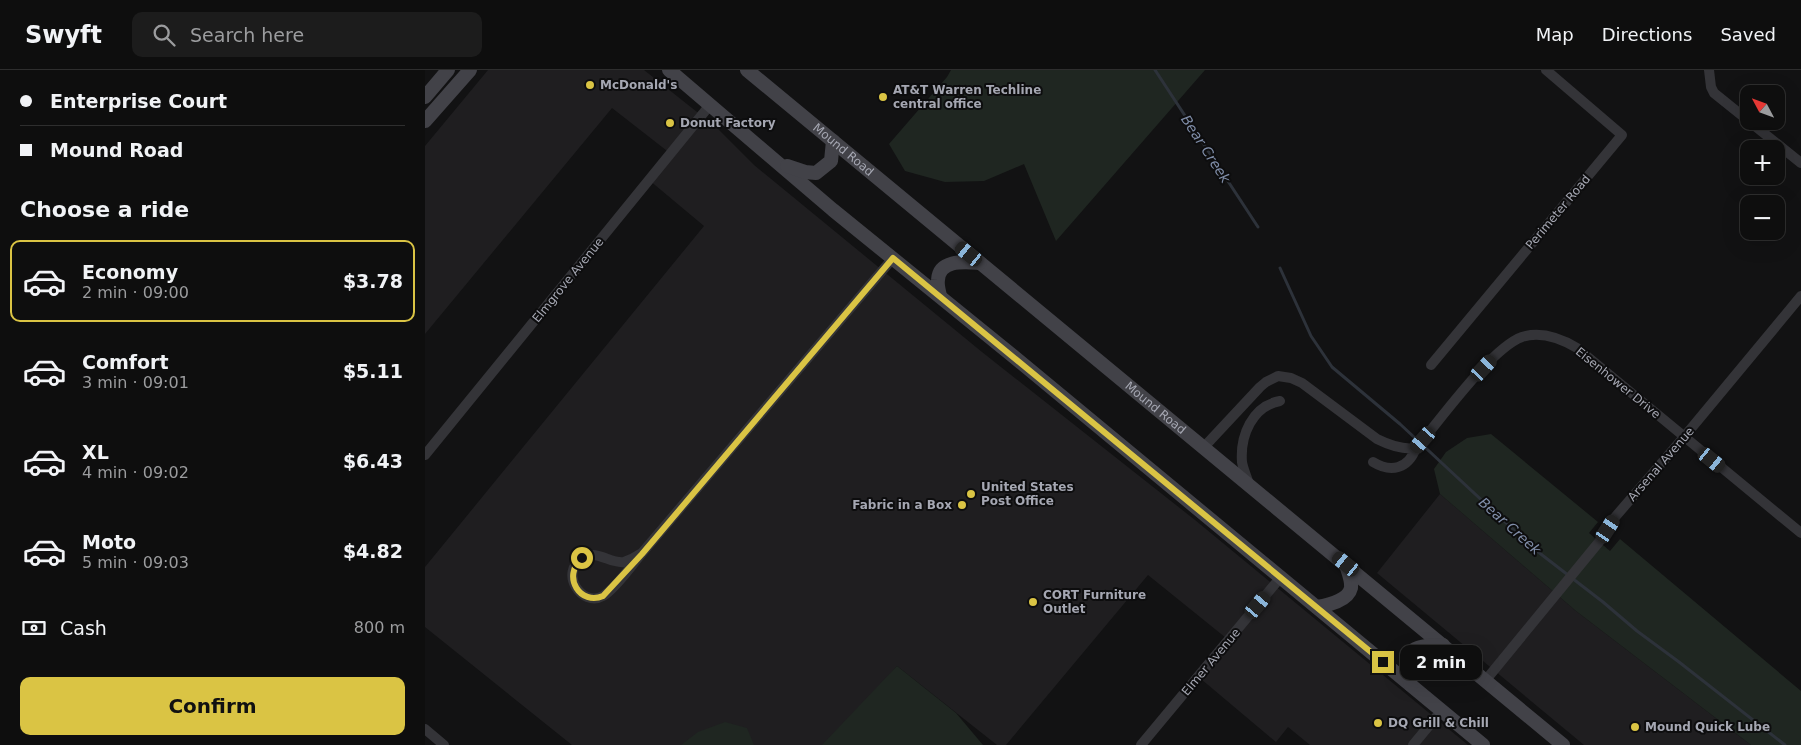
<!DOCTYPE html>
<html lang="en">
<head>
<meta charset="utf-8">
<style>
  :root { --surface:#0e0e0e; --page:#1c1c1c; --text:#f1f3f6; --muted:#9b9c9e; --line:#2e2e2e; --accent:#dac444 }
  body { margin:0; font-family:"DejaVu Sans",sans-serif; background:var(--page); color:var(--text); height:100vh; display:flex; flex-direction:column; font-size:19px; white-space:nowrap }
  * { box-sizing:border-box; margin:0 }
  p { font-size:16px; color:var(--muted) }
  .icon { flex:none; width:28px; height:28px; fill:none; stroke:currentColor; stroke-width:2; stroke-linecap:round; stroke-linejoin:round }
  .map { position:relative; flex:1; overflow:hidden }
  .details { display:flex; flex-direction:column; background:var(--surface); width:425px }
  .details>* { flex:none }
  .banner { display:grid; align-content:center; height:110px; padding:0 20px; background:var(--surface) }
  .needle { width:32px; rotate:311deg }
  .tools { position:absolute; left:1315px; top:15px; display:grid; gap:10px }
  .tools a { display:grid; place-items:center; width:45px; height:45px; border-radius:10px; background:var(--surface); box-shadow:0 5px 20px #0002,0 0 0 1px var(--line); font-size:25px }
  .end { position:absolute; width:22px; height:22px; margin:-11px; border:6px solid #dac444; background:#111; box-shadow:0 0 0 2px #111 }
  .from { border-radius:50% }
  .bubble { position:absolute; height:35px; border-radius:10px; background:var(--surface); box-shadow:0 5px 20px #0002,0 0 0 1px var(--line); font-size:16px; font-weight:800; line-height:35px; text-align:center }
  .car { position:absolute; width:15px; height:30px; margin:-15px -8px; border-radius:6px; box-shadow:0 0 4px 1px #0007; background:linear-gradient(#222 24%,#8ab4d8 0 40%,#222 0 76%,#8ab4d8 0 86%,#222 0) }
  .banner b { display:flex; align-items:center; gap:18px; height:48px; font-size:19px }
  .banner b+b { border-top:1px solid var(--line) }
  .banner i { width:12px; height:12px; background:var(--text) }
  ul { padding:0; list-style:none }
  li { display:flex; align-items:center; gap:15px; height:82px; margin:0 10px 8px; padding:0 10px; border:2px solid transparent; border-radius:10px }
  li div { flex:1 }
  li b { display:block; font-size:19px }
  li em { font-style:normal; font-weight:800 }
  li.current { border-color:var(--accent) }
  li>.icon { width:45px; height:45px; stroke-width:1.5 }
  h2 { padding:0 20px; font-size:22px; line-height:60px }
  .pay { display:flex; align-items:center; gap:12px; height:55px; padding:0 20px; font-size:19px }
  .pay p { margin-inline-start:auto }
  .button { display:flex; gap:10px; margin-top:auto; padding:10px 20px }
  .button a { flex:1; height:58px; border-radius:10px; background:var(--accent); color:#111; font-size:20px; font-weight:800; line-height:58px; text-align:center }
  header { display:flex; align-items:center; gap:30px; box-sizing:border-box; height:70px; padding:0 25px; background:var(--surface); border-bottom:1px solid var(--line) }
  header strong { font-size:24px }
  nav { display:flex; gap:28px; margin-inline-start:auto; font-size:18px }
  .search { width:350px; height:45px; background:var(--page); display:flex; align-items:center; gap:12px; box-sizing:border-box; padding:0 18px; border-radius:10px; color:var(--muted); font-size:19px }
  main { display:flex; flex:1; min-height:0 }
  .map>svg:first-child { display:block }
  .built { fill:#1f1e20 }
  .green { fill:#1f2621 }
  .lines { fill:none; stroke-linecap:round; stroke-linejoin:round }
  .stream { stroke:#2d323a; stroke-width:3 }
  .street { stroke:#343438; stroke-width:10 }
  .secondary { stroke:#424248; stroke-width:14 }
  .route { stroke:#dac444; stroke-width:6 }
  .poi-dot { fill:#dac444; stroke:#0d0d0e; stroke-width:2 }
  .labels { text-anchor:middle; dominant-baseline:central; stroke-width:4; stroke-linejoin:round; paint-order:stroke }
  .poi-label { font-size:12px; font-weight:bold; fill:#a5a7b2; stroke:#0d0d0e; text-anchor:start }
  .street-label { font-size:12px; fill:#a5a7b2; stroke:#0d0d0e }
  .water-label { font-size:14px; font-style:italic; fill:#808ea9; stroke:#0d0d0e }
</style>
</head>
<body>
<header>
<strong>Swyft</strong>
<div class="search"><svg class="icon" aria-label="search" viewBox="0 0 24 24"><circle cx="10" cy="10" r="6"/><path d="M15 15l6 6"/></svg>Search here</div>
<nav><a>Map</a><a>Directions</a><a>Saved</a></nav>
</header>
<main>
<section class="details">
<div class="banner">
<b><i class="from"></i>Enterprise Court</b>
<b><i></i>Mound Road</b>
</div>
<h2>Choose a ride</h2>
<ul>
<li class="current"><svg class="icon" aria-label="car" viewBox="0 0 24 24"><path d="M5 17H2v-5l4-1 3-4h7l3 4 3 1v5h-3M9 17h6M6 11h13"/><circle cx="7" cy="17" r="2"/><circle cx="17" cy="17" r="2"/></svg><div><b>Economy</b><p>2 min · 09:00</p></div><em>$3.78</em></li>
<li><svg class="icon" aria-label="car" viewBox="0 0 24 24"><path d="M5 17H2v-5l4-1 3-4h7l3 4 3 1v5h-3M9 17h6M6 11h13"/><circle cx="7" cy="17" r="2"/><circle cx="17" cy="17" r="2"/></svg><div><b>Comfort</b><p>3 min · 09:01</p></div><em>$5.11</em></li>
<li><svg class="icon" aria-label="car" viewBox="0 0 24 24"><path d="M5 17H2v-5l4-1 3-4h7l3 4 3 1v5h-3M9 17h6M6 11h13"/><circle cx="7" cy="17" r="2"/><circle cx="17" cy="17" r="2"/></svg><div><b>XL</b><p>4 min · 09:02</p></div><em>$6.43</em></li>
<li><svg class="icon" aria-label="car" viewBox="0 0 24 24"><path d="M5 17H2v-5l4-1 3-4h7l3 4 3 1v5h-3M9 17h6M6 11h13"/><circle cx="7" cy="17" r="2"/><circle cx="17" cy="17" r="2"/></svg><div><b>Moto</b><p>5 min · 09:03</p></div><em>$4.82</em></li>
</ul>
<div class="pay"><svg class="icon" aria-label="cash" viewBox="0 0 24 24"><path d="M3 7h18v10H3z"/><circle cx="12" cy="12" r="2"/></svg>Cash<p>800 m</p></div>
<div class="button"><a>Confirm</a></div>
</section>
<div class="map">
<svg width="1376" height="675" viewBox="0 0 1376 675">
  <rect width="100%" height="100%" fill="#121213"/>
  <path class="built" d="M63,0H219L291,57L329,95L557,282L770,450L1043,675H885L863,657L851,672L776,609L806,572L723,505L581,675H572L472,596L405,675H147L0,557V497L279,156L224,110L246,84L187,38L0,264V76Z
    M1015,424L1151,541L1326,675H1159L952,503Z"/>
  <path class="green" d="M526,0H780L631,171L599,94L559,111L520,112L480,101L464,74L522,7Z
    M1066,364L1173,452L1164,463L1185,481L1195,469L1376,621V675H1326L1151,541L1015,424L1009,399L1021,382L1042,368Z
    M472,596L531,643L558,675H397Z
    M300,652L322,658L329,675H256L273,662Z"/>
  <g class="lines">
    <path class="stream" d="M730,0L833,157
      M855,198L886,266L907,297L975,354L1108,478L1178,532L1212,561L1254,592L1360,675"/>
    <path class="street" d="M1284,0L1286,17L1289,23L1376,93
      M1006,295L1197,65L1121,0
      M779,377L835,317L841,312L853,306L866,308L877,313L952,369C964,375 977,380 991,378
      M0,385L285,35
      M948,392C966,403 983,399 991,378C1014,352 1066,278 1097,267C1116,261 1135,268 1152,278L1376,463
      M824,414C822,407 818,399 817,392C815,366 827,336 855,331
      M217,483C211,487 205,490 199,492C185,494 172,479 158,488C133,502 157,538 178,526C191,518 206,496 217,483L468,188
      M1060,611L1174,472L1191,446L1259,367L1376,226
      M0,659L19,675
      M716,675L855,508
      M988,675L1017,640"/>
    <g class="secondary">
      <path d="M244,0L408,140L588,286L1058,675"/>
      <path id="s1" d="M322,0L1138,675"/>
      <path d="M0,27L23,0"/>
      <path d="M0,51L45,0"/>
      <path d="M362,96L380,102L391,103L406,91L408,71"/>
      <path d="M515,226C514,221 512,215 513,210C514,189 540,192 555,193"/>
      <path d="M892,537C903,535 923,531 926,518C927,511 923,501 921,495"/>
      <path d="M986,615C984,609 981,602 981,596C980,575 1003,575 1018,575"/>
    </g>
  </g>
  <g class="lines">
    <path class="route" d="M157,488C136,507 156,536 178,526L217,484L468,188L958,592"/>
  </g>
  <g class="poi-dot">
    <circle cx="165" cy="15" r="5"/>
    <circle cx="458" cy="27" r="5"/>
    <circle cx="245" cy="53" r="5"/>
    <circle cx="546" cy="424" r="5"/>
    <circle cx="537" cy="435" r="5"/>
    <circle cx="608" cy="532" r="5"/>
    <circle cx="953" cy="653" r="5"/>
    <circle cx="1210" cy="657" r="5"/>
  </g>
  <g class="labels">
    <g class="poi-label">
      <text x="175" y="15">McDonald's</text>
      <text x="468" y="20">AT&amp;T Warren Techline<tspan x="468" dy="14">central office</tspan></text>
      <text x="255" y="53">Donut Factory</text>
      <text x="556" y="417">United States<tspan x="556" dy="14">Post Office</tspan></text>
      <text x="527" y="435" text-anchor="end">Fabric in a Box</text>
      <text x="618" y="525">CORT Furniture<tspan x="618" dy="14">Outlet</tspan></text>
      <text x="963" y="653">DQ Grill &amp; Chill</text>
      <text x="1220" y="657">Mound Quick Lube</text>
    </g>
    <g class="street-label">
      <text stroke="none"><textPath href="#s1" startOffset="125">Mound Road</textPath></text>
      <text transform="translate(1133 142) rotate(-50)">Perimeter Road</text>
      <text transform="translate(143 210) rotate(-51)">Elmgrove Avenue</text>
      <text transform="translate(1193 313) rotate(39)">Eisenhower Drive</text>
      <text stroke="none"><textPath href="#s1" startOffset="530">Mound Road</textPath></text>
      <text transform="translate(1236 394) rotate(-49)">Arsenal Avenue</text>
      <text transform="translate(786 592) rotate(-50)">Elmer Avenue</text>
    </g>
    <g class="water-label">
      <text transform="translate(781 79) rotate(57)">Bear Creek</text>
      <text transform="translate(1085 456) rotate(42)">Bear Creek</text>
    </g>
  </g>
</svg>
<div class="tools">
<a><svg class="needle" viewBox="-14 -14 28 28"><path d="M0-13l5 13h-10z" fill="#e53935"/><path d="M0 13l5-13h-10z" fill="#9b9c9e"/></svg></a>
<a>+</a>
<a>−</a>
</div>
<i class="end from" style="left:157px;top:488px"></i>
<i class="end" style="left:958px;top:592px"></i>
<div class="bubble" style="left:975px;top:575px;width:82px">2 min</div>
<i class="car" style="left:544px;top:184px;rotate:309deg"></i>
<i class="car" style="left:1059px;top:298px;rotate:43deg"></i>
<i class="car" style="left:998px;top:370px;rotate:221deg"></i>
<i class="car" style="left:1287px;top:390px;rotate:129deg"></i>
<i class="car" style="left:1183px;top:459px;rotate:33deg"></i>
<i class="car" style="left:921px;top:494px;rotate:309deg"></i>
<i class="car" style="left:833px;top:535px;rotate:40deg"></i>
</div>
</main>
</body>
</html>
